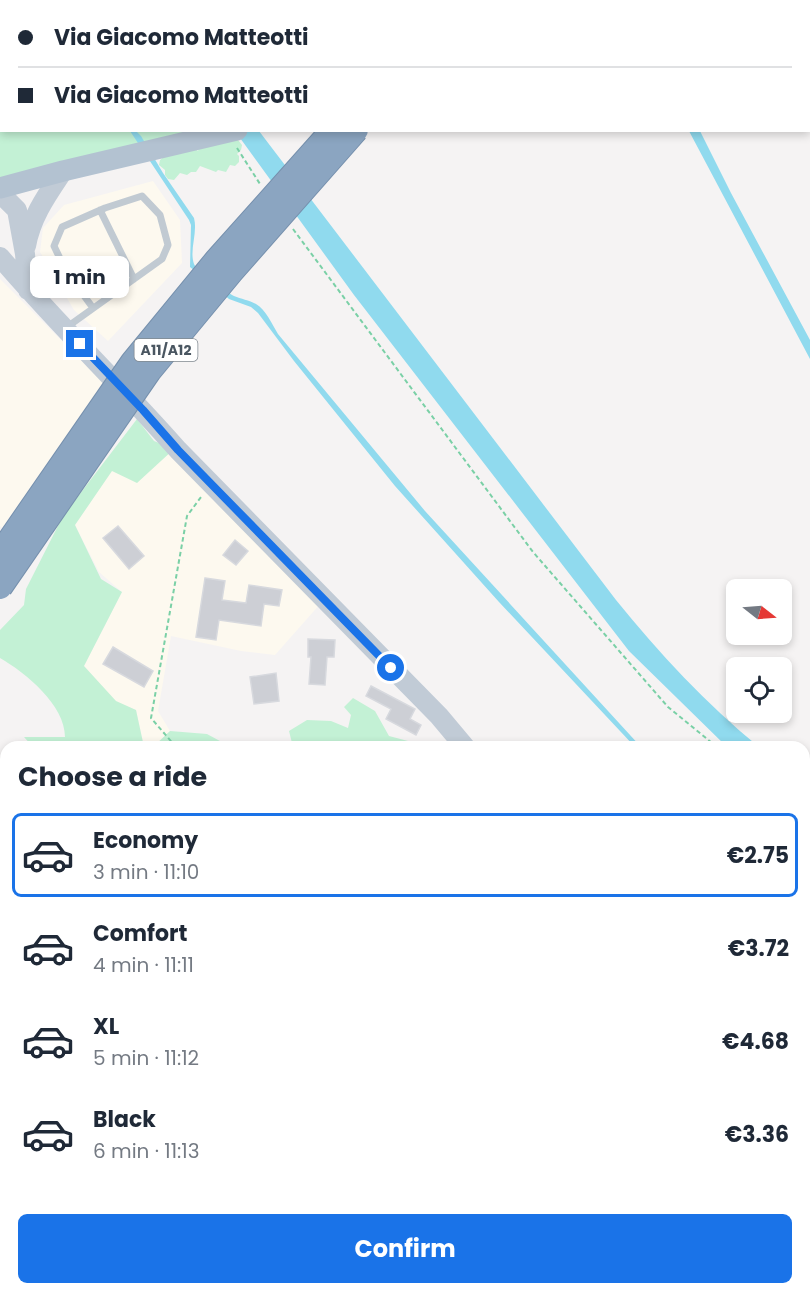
<!DOCTYPE html>
<html lang="en">
<head>
<meta charset="utf-8">
<style>
  :root { --surface:#fff; --page:#f2f2f3; --text:#1f2937; --muted:#747a83; --line:#e0e1e3; --accent:#1a73e8 }
  body { margin:0; font-family:Poppins,sans-serif; background:var(--page); color:var(--text); height:100vh; display:flex; flex-direction:column; font-size:22px; white-space:nowrap }
  * { box-sizing:border-box; margin:0 }
  p { font-size:20px; color:var(--muted) }
  .icon { flex:none; width:33px; height:33px; fill:none; stroke:currentColor; stroke-width:2; stroke-linecap:round; stroke-linejoin:round }
  .map { position:relative; flex:1; overflow:hidden }
  .side { position:absolute; left:0px; top:741px; width:810px; height:554px; display:flex; flex-direction:column; background:var(--surface); border-radius:18px 18px 0 0; box-shadow:0 3px 9px #0003 }
  .side>* { flex:none }
  .banner { position:absolute; left:0px; top:0px; width:810px; height:132px; box-shadow:0 3px 9px #0003; display:grid; align-content:center; height:132px; padding:0 18px; background:var(--surface) }
  .needle { width:39px; rotate:107deg }
  .fabs { position:absolute; left:726px; top:579px; display:grid; gap:12px }
  .fabs a { display:grid; place-items:center; width:66px; height:66px; border-radius:9px; background:var(--surface); box-shadow:0 3px 9px #0003; font-size:30px }
  .end { position:absolute; width:27px; height:27px; margin:-14px; border:8px solid #1a73e8; background:#fff; box-shadow:0 0 0 3px #fff }
  .from { border-radius:50% }
  .bubble { position:absolute; height:42px; border-radius:9px; background:var(--surface); box-shadow:0 3px 9px #0003; font-size:20px; font-weight:700; line-height:42px; text-align:center }
  .banner b { display:flex; align-items:center; gap:21px; height:57px; font-size:22px }
  .banner b+b { border-top:2px solid var(--line) }
  .banner i { width:15px; height:15px; background:var(--text) }
  ul { padding:0; list-style:none }
  li { display:flex; align-items:center; gap:18px; height:84px; margin:0 12px 9px; padding:0 6px; border:3px solid transparent; border-radius:9px }
  li div { flex:1 }
  li b { display:block; font-size:22px }
  li em { font-style:normal; font-weight:700 }
  li.on { border-color:var(--accent) }
  li>.icon { width:54px; height:54px; stroke-width:1.5 }
  h2 { padding:0 18px; font-size:27px; line-height:72px }
  .action { display:flex; gap:12px; margin-top:auto; padding:12px 18px }
  .action a { flex:1; height:69px; border-radius:9px; background:var(--accent); color:#fff; font-size:24px; font-weight:700; line-height:69px; text-align:center }
  .map>svg:first-child { display:block }
  .commercial { fill:#fdf9ef }
  .green { fill:#c3f1d5 }
  .water { fill:#90daee }
  .lines { fill:none; stroke-linecap:round; stroke-linejoin:round }
  .stream { stroke:#90daee; stroke-width:4 }
  .building { fill:#cdcfd5; stroke:#d7d9de; stroke-width:1.5 }
  .motorway-casing { stroke:#7690ad; stroke-width:26 }
  .path { stroke:#7ad0a6; stroke-width:2; stroke-dasharray:4.5 3; stroke-linecap:butt }
  .service { stroke:#c1cad2; stroke-width:7 }
  .minor { stroke:#c1cad2; stroke-width:14 }
  .secondary { stroke:#c1cbd6; stroke-width:20 }
  .primary { stroke:#b3c2d1; stroke-width:21 }
  .motorway { stroke:#8ba5c1; stroke-width:24 }
  .motorway-bridge-casing { stroke:#7690ad; stroke-width:26; stroke-linecap:butt }
  .motorway-bridge { stroke:#8ba5c1; stroke-width:24 }
  .route { stroke:#1a73e8; stroke-width:8 }
  .labels { text-anchor:middle; dominant-baseline:central; stroke-width:4.5; stroke-linejoin:round; paint-order:stroke }
  .shield { fill:#fff; stroke:#808990; stroke-width:1.5 }
  .shield-label { font-size:14px; font-weight:bold; fill:#4a5661 }
</style>
</head>
<body>
<div class="map">
<svg width="810" height="1294" viewBox="0 0 810 1294">
  <rect width="100%" height="100%" fill="#f5f3f3"/>
  <path class="commercial" d="M153,181L180,220L182,263L108,341L74,310L40,252L43,228L64,205Z
    M0,279L103,382L2,528L0,526Z
    M174,449L321,603L275,655L241,651L171,636L158,711L170,731L153,747H144L136,710L116,702L84,666L122,592L99,572L75,525L112,470L137,482Z"/>
  <path class="green" d="M0,0L140,1L2,2V130H235L0,188Z
    M238,140L242,145L241,150L237,154L239,156V162L235,166L230,165L226,172L218,170L216,172L200,166L196,172H191L187,175L180,173L174,180L168,179L165,175V170L159,165L160,160L167,154L195,148L198,151L199,148Z
    M137,419L154,441L174,449L137,483L112,471L75,525L101,579L122,592L84,666L116,701L136,710L144,747H33L24,737H65C65,705 26,673 0,658V630L24,605L26,589L63,516Z
    M353,698L375,711L389,736L408,741H440L449,747H293L289,731L307,720L331,721L348,728L351,715L344,707Z
    M170,731L207,734L231,747H153Z
    M6,1012V1077L0,1076V1019Z
    M6,1262V1288L99,1289L96,1294H0V1266Z
    M166,1288H659V1289L658,1294H165Z"/>
  <path class="water" d="M130,131H136L141,136L163,173L194,218C198,233 189,250 194,264C198,273 225,291 234,296C241,299 249,300 256,304C266,310 272,324 278,334L425,511L641,747H635L499,602L395,486L294,361L258,313L251,307L229,299L190,267L191,225L189,220Z
    M235,131H259L616,600C659,653 706,704 759,747H727L629,651L354,295Z
    M689,131H700L731,193L810,340V359Z"/>
  <g class="lines">
    <path class="stream" d="M247,2V0"/>
  </g>
  <path class="building" d="M118,526L144,556L129,569L103,538Z
    M235,540L248,551L236,565L223,555Z
    M205,578L225,581L222,600L246,603L249,585L282,590L279,606L264,604L261,626L219,620L216,640L196,637Z
    M308,639L335,640L334,657H327L325,685L309,684L311,657H308Z
    M113,647L153,671L144,687L103,664Z
    M276,673L279,701L254,704L250,677Z
    M371,686L415,709L410,719L421,725L416,735L386,719L391,709L366,696Z"/>
  <g class="lines">
    <g class="motorway-casing">
      <path id="motorway" d="M449,2L450,0
        M471,2L472,0"/>
    </g>
    <path class="path" d="M186,0L188,2
      M259,2V0
      M625,2V0
      M237,148L260,184
      M293,229L533,552L668,707L717,747
      M176,747L151,718L187,516L201,497
      M804,813L810,817
      M0,985L6,980
      M0,1093L6,1090
      M130,1294L131,1288
      M631,1294V1288"/>
    <path class="service" d="M100,210L134,279
      M67,327L162,259L168,245L160,215L142,196L105,208L62,227L54,246L66,271L93,308"/>
    <path class="minor" d="M561,0V2"/>
    <path class="secondary" d="M0,193L17,210L25,254L28,290
      M26,246C31,217 47,195 63,171
      M0,257C57,324 120,384 178,450L439,716L465,747
      M688,1288L689,1294"/>
    <path class="primary" d="M736,2L741,0
      M0,188L63,171L237,130"/>
    <use href="#motorway" class="motorway"/>
    <g class="motorway-bridge-casing">
      <path id="motorway-bridge" d="M0,554L133,362L216,261L333,130
        M0,587L149,371L231,272L356,130"/>
    </g>
    <use href="#motorway-bridge" class="motorway-bridge"/>
  </g>
  <g class="lines">
    <path class="route" d="M80,344L143,410L178,450L391,668"/>
  </g>
  <g class="labels">
    <rect class="shield" x="134.5" y="339" width="63" height="22" rx="4.5"/>
    <g class="shield-label">
      <text x="166" y="350">A11/A12</text>
    </g>
  </g>
</svg>
<div class="fabs">
<a><svg class="needle" viewBox="-14 -14 28 28"><path d="M0-13l5 13h-10z" fill="#e53935"/><path d="M0 13l5-13h-10z" fill="#747a83"/></svg></a>
<a><svg class="icon" aria-label="locate" viewBox="0 0 24 24"><circle cx="12" cy="12" r="6"/><path d="M12 2v4M12 18v4M2 12h4M18 12h4"/></svg></a>
</div>
<i class="end from" style="left:391px;top:668px"></i>
<i class="end" style="left:80px;top:344px"></i>
<div class="bubble" style="left:30px;top:256px;width:99px">1 min</div>
<div class="banner">
<b><i class="from"></i>Via Giacomo Matteotti</b>
<b><i></i>Via Giacomo Matteotti</b>
</div>
<section class="side">
<h2>Choose a ride</h2>
<ul>
<li class="on"><svg class="icon" aria-label="car" viewBox="0 0 24 24"><path d="M5 17H2v-5l4-1 3-4h7l3 4 3 1v5h-3M9 17h6M6 11h13"/><circle cx="7" cy="17" r="2"/><circle cx="17" cy="17" r="2"/></svg><div><b>Economy</b><p>3 min · 11:10</p></div><em>€2.75</em></li>
<li><svg class="icon" aria-label="car" viewBox="0 0 24 24"><path d="M5 17H2v-5l4-1 3-4h7l3 4 3 1v5h-3M9 17h6M6 11h13"/><circle cx="7" cy="17" r="2"/><circle cx="17" cy="17" r="2"/></svg><div><b>Comfort</b><p>4 min · 11:11</p></div><em>€3.72</em></li>
<li><svg class="icon" aria-label="car" viewBox="0 0 24 24"><path d="M5 17H2v-5l4-1 3-4h7l3 4 3 1v5h-3M9 17h6M6 11h13"/><circle cx="7" cy="17" r="2"/><circle cx="17" cy="17" r="2"/></svg><div><b>XL</b><p>5 min · 11:12</p></div><em>€4.68</em></li>
<li><svg class="icon" aria-label="car" viewBox="0 0 24 24"><path d="M5 17H2v-5l4-1 3-4h7l3 4 3 1v5h-3M9 17h6M6 11h13"/><circle cx="7" cy="17" r="2"/><circle cx="17" cy="17" r="2"/></svg><div><b>Black</b><p>6 min · 11:13</p></div><em>€3.36</em></li>
</ul>
<div class="action"><a>Confirm</a></div>
</section>
</div>
</body>
</html>
